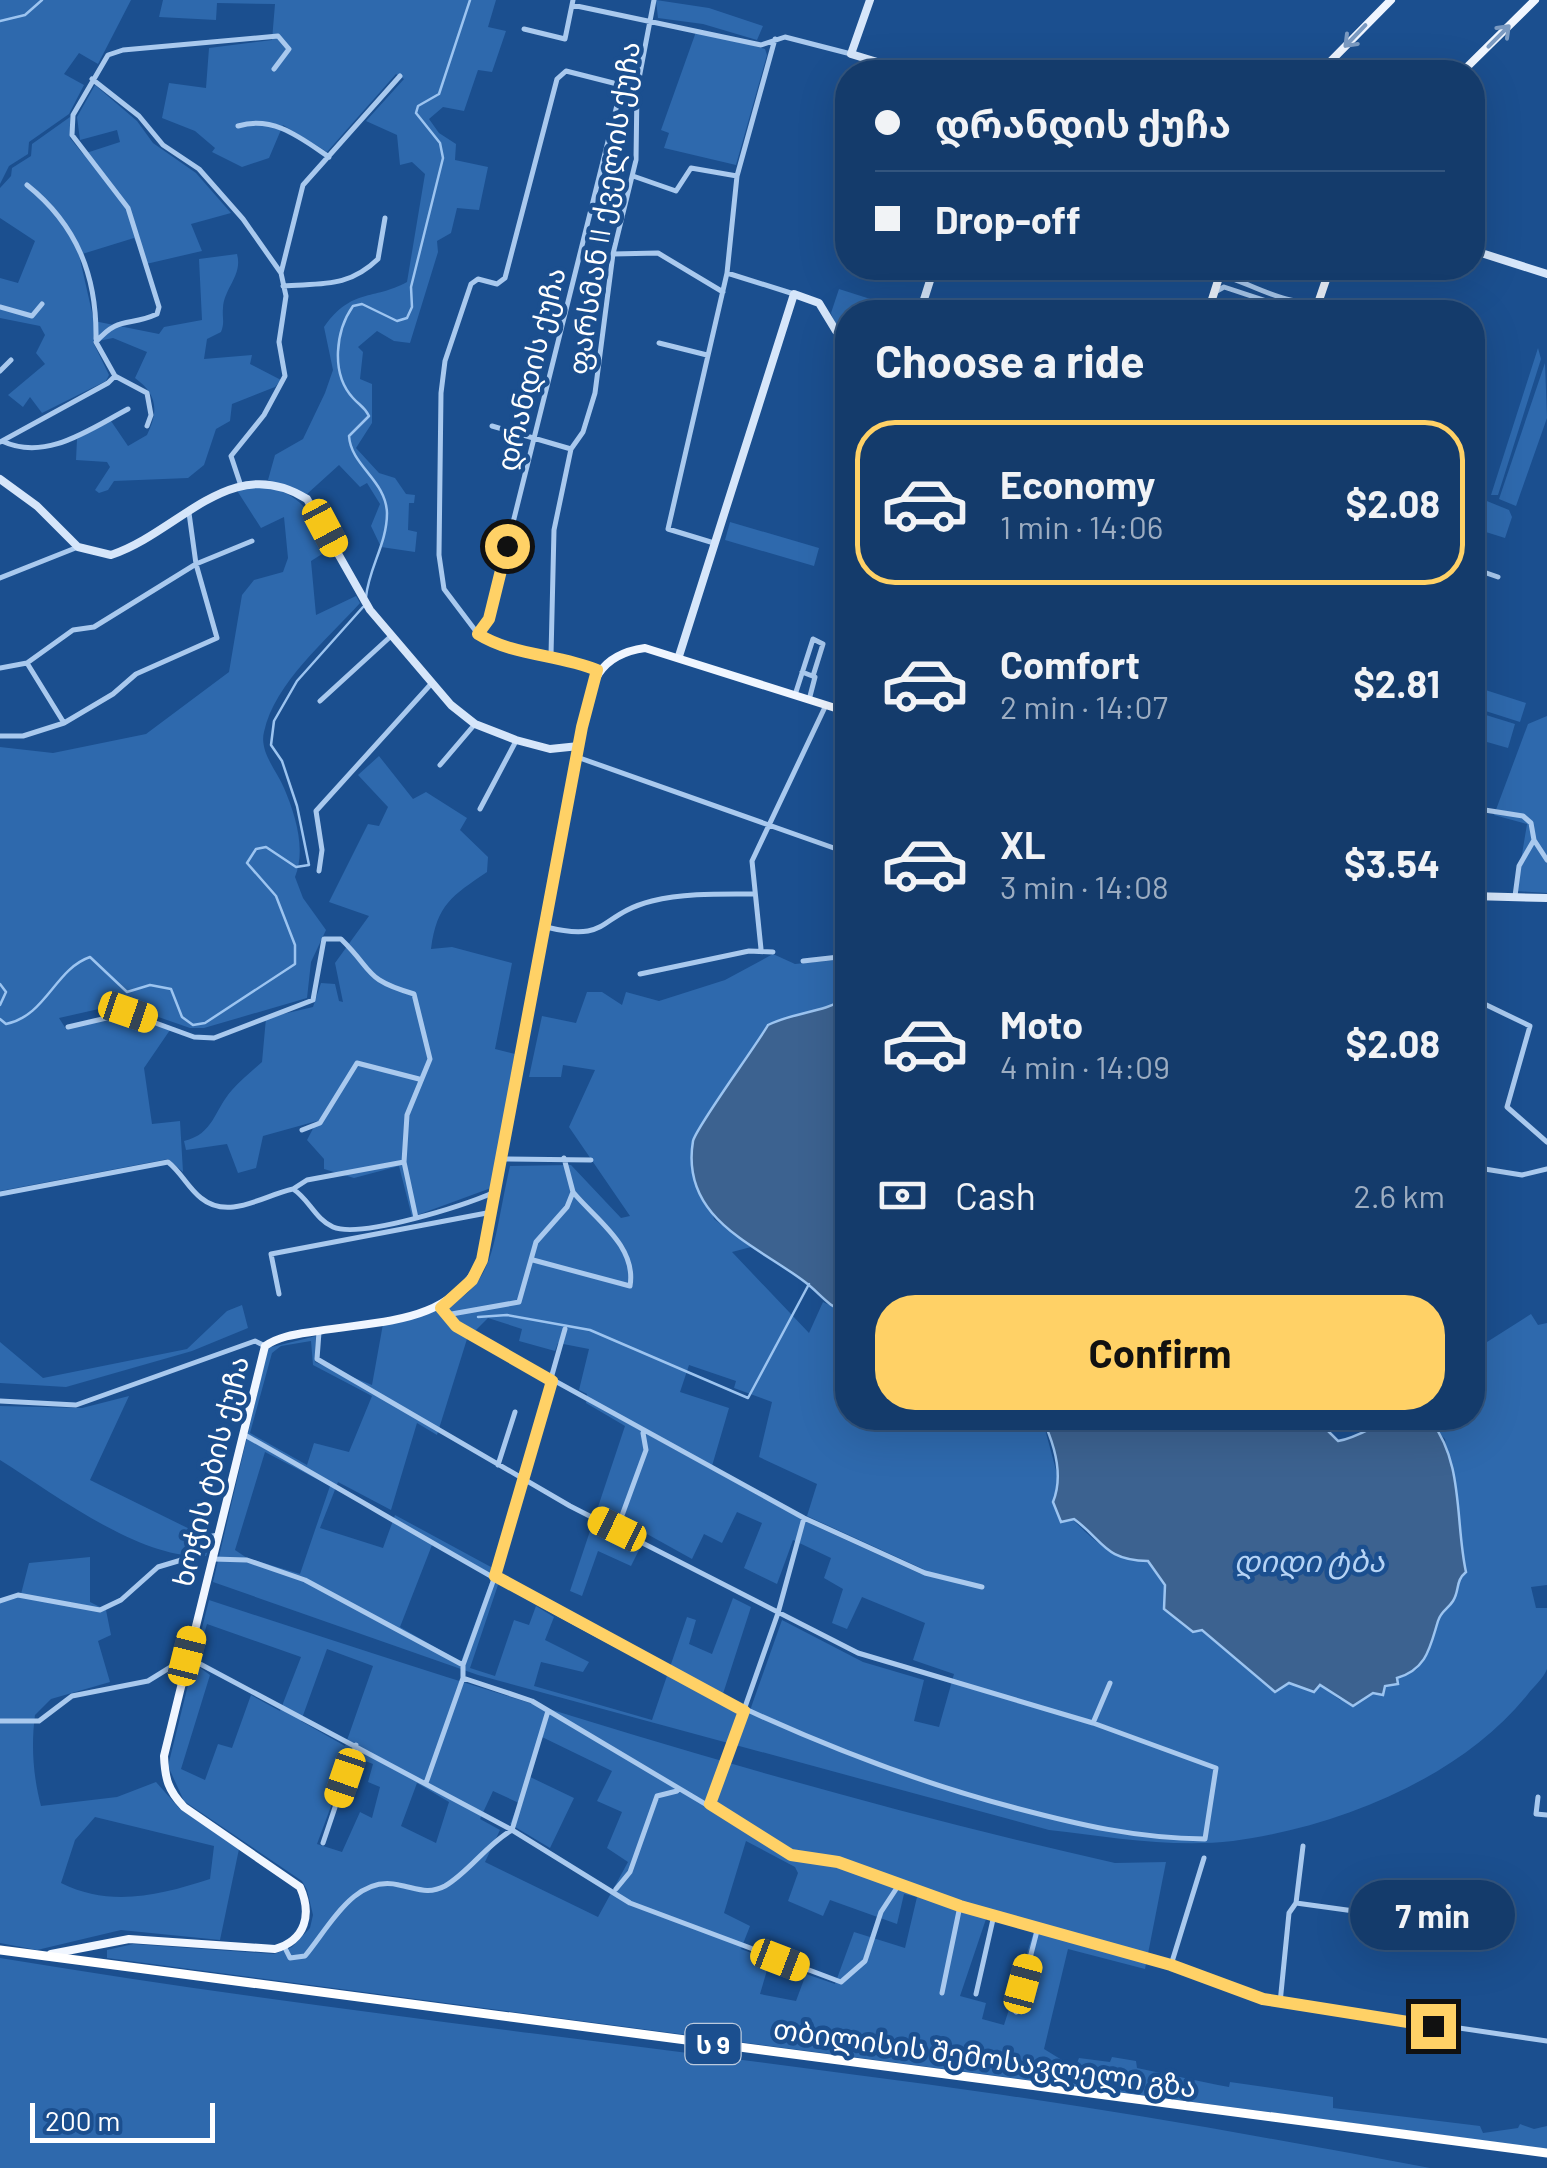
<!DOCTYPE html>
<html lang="en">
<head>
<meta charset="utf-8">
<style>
  :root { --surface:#143b6b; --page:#214673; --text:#f1f3f6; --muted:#9dadc1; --line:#33557e; --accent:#ffd166 }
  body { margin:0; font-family:Barlow,"Noto Sans Georgian",sans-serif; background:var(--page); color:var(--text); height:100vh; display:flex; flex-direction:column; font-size:38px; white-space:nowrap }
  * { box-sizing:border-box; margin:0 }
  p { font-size:32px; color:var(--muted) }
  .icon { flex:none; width:55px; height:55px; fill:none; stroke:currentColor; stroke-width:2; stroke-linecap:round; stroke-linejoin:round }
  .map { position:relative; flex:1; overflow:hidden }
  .panel { position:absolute; left:835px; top:300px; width:650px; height:1130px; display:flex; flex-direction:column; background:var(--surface); border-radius:40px; box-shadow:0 10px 40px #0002,0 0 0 2px var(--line) }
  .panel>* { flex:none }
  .guide { position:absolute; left:835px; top:60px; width:650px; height:220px; border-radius:40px; box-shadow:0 10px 40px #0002,0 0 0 2px var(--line); display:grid; align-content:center; height:220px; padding:0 40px; background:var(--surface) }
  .scale { position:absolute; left:30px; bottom:25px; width:185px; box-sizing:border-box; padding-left:10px; border:5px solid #fff; border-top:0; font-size:28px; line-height:35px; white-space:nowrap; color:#fff; -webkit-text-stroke:8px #1b4f8f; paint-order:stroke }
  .end { position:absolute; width:45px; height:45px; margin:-22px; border:12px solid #ffd166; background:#111; box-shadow:0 0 0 5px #111 }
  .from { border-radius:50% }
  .bubble { position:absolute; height:70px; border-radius:35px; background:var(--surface); box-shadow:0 10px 40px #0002,0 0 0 2px var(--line); font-size:32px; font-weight:700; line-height:70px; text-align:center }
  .car { position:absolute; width:30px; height:60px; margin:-30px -15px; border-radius:12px; box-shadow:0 0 8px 2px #0007; background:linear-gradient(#f5c518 24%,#345 0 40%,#f5c518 0 76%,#345 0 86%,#f5c518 0) }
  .guide b { display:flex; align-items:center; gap:35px; height:95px; font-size:38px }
  .guide b+b { border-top:2px solid var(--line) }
  .guide i { width:25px; height:25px; background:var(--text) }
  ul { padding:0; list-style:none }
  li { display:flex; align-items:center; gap:30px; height:165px; margin:0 20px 15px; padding:0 20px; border:5px solid transparent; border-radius:40px }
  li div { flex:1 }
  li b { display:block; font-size:38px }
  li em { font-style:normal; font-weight:700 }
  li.current { border-color:var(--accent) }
  li>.icon { width:90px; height:90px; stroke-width:1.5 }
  h2 { padding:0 40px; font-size:45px; line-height:120px }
  .pay { display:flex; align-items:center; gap:25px; height:110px; padding:0 40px; font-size:38px }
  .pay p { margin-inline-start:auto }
  .action { display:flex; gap:20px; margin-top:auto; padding:20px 40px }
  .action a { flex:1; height:115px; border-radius:40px; background:var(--accent); color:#111; font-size:40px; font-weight:700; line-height:115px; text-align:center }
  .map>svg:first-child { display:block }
  .green { fill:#2e69ad; fill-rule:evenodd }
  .water { fill:#3c6290; stroke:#9cc4f0; stroke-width:2.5 }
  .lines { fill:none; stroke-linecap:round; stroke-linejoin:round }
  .stream { stroke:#9cc4f0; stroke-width:2.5 }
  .street { stroke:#a9c9ee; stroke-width:5 }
  .secondary { stroke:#d6e6fa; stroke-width:8 }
  .primary { stroke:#f0f6ff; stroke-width:8 }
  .highway { stroke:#fff; stroke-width:9 }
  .oneway { stroke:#7b9ac1 }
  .route { stroke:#ffd166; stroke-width:12 }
  .labels { text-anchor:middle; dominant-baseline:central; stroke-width:9; stroke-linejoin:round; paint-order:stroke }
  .shield { fill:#1b4f8f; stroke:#bbcadd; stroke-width:2.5 }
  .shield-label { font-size:25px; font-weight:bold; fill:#fff }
  .street-label { font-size:28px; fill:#fff; stroke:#1b4f8f }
  .water-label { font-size:30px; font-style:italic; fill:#b5d3f5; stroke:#1b4f8f }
</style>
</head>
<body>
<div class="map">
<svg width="1547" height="2168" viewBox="0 0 1547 2168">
  <rect width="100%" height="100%" fill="#1b4f8f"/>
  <path class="green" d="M0,0H131L98,64L79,53L64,74L84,85L69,114L29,142L28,154L9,166L0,184Z
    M163,0H496L488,27L506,31L492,72L478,70L464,111L443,107L429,119L439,133L456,144L455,160L488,167L479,210L457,208L451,233L437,241L438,252L410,343L394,341L377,331L358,347L363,352L360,379L372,384V423L356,448L379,473L395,478L406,494L415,495L414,503H409L408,530L417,532L415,552L381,547L371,526L380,504L367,483L360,487L339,465L307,494L268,480L275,455L303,439L325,393L333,370L324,327C353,287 372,301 407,282L425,174L412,162L400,165L397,135L366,121L404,79L396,74L327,152L283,125L269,158L242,167L212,152L215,148L195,131L162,118L169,83L206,88L209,48L272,40L275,4L217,3L216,20L159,17Z
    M656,0L709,8L763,26L757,40L703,24L658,18Z
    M697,29L765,49L767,55L736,165L664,148L669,133L661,130Z
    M95,85L137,121L153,143L196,173L231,213L191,224L202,251L146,264L134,238L79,255L94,321L159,334L164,327L202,320L199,259L237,254C243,275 224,288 223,308C222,318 225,322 221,332L207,339L204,359L252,355L250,364L281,380L275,387L232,404L230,421L216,429L204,465L188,478L114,481L108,490L99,493L95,490L110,467L107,462L76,460L77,439L111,421L128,446L147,435C159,410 157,394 135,378L147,352L113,338L93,342L109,375L106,381L42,413L30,397L23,407L8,395L45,364L36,353L45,335L40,326L0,318V278L18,283L35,241L0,218V188L11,176L12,168L31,156L32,144L70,117V138L83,154L120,142L117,130L80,140L77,117Z
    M839,289L883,303L880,312H848L847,331L836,327L831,313Z
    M1538,348L1541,359L1498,495H1491Z
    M1545,363L1547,418L1516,506L1499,499Z
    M269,487C304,496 314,518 330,549L311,561L316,615L356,596L360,603C327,640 275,682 264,732C259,752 277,771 284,788C296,816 306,850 295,877L303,898L326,930L311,962L307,998L204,1028H190L121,1004L59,1018L66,1029C106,1018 131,1015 170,1030L144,1068L152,1124L180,1121L183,1172L168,1159L0,1191V747L53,753L146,734L229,672L242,595L254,580L283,572L288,558L284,517L261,528L236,489Z
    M1472,495L1509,510L1512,517L1505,538L1473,528Z
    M730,522L819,548L814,566L725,540Z
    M1473,686L1526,703L1520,722L1473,707Z
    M1473,711L1515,724L1508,748L1473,738Z
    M1547,716V893L1516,891L1527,824L1494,815L1528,724Z
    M379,756L413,799L426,792L467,818L460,830L488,857L487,872C452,896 437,904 431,949L452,947L512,963L495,1049L515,1054L491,1188L412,1217L399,1166L354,1178L324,1169V1159L307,1140L317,1121L263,1136L256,1168L238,1173L227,1144L186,1150L184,1141C214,1134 214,1110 232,1090C241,1080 252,1071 262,1062L266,1018L313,1007L321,983L335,984L339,1001L343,1002L335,963L369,916L329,902L368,824L379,826L388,807L358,775Z
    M773,954L795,964L847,959V998C822,1013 794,1012 768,1025L693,1138L714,1219L751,1247L732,1252L809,1333L823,1302L847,1313L848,1418H1042L1060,1485L1054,1502C1085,1529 1104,1560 1148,1561L1165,1585V1610L1193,1632L1201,1630L1275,1692L1289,1683L1299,1688L1320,1685L1340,1700L1362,1699L1417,1669L1444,1609L1453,1601L1458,1578L1466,1572L1445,1439L1423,1418H1472L1473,1346L1487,1342L1531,1314L1538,1325L1547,1323V1585L1531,1587L1536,1608H1547C1547,1625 1547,1654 1547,1669C1544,1678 1533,1687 1528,1694C1461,1778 1338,1827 1233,1841C1173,1848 1109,1837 1049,1830L478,1675L213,1582L268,1348L316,1336L315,1362L372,1385L383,1324C500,1304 487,1267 510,1166L571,1165L621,1218L630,1216L569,1127L595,1070L563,1065L561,1077H529L542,1016L576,1023L587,992H602L622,1005L626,992L659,1001L725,980ZM488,1318L522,1329L519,1341L555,1351L558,1343L589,1349L579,1390L587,1394L586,1403L625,1426L570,1591L582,1596L598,1551L631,1566L647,1534L692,1559L704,1534L722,1543L737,1512L762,1523L744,1568L777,1584L793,1540L831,1558L824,1578L843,1589L832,1623L847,1629L862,1597L925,1623L913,1660L954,1674L939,1727L914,1721L924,1680L863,1662L782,1620L748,1716L720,1703L751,1607L733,1598L712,1654L689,1644L696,1620L687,1617L652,1720L534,1686L541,1662L583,1672L589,1662L545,1640L554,1617L536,1606L529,1625L514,1620L495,1676L470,1668L502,1573L395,1515L383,1548L320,1528L338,1482L391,1510L417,1423L437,1435L467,1339ZM311,1341L313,1365L372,1396L349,1452L314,1443L307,1465L250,1433L272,1353L281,1346ZM689,1365L736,1381L734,1388L772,1402L759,1457L817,1484L807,1516L923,1569L921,1574L811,1524L592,1404L712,1466L729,1408L680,1392ZM265,1452L330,1486L300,1574L247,1558L235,1550ZM432,1545L492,1577L461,1662L400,1627Z
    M242,1305L248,1328L192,1351L66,1387L0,1383V1342L43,1378L187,1349L227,1311Z
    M129,1396L90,1480L212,1540L206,1556C140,1560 56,1495 0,1460V1406L82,1408Z
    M90,1557V1602L106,1610L111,1635L98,1641L110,1682L51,1699L35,1715C31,1745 33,1776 41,1806L117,1797L156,1782L180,1809L239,1849L220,1940L121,1930L37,1950L0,1943V1603L21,1594L29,1563ZM95,1817L214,1846L210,1879C160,1895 111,1908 61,1883L75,1840Z
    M209,1600C508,1698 808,1794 1115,1863L1166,1862L1145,1969L1068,1949L1044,2049L1075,2068L1079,2058L1110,2062L1112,2057L1136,2061L1137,2068L1218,2085L1229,2087L1230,2082L1333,2097V2108L1480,2126L1483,2133L1518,2128L1520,2124L1534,2129L1547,2126V2149L107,1958V1950L133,1944L274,1954L292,1947L310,1928L313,1915L307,1890L302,1881L184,1801L168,1766ZM207,1624L301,1657L280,1711L251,1695L232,1748L218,1744L205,1780L181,1769L210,1675L195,1664ZM327,1649L373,1666L345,1746L301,1721ZM542,1737L612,1771L597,1801L622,1812L607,1848L628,1862L598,1917L485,1862L500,1830L480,1819L493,1791L519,1803L510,1824L550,1848L574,1798L528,1776ZM350,1755L373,1764L368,1782L380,1787L372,1818L360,1812L342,1852L317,1844ZM417,1783L449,1802L436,1843L401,1826ZM746,1841L795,1867L798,1873L788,1901L823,1916L830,1900L897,1924L904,1894L917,1897L905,1948L854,1932L835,1984L806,1974L796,2001L760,1994L770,1960L741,1949L750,1926L724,1913ZM986,1919L1034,1931L1004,2025L982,2019L986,2003L960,1996Z
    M0,1958C326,2012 655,2046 982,2092C1132,2113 1281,2140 1430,2168H0Z"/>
  <path class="water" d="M847,998V1313C827,1306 821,1294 805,1282C755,1244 680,1219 693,1141C696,1127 756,1046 768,1025C794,1012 822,1013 847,998Z
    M1042,1418H1321L1323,1426L1338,1441C1372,1435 1394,1404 1431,1421C1464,1463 1455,1522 1466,1572C1455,1581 1460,1590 1453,1601C1448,1609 1441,1611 1438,1621C1430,1647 1427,1669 1397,1678L1398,1684L1385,1686L1383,1695L1373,1693L1353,1706L1320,1685L1314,1692L1289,1683L1275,1692L1202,1630L1193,1632L1164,1609L1165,1585L1148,1561C1104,1560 1104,1541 1074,1519L1061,1522L1053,1502C1064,1475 1054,1443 1042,1418Z"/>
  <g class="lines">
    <path class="stream" d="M0,21L25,15L42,0
      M366,597C369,567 387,544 387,513C386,480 351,466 349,436L369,416C364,406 359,405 353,398C330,373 336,330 353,306L362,304L397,321L407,318L412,307L411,287L443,158L440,143L416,113L418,106L439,94L470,0
      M0,984L6,992L0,1005
      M0,1019L6,1024C46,1016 55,969 90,957L127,992L150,985L171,989L182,1017L193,1025L205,1023L295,964V945L276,896L247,863L256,849L266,847L296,867L309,865L297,806L282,761L271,745L274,721L297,681L363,607
      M478,1317L507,1315L590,1330L748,1398L809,1284"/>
    <path class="street" d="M572,5L761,45L785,37L851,54
      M524,29L565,39L573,0
      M92,79L139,116L163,145L199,169L243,219L281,273L286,296L279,342L285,376L264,415L231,456L240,483
      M238,126C273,115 301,138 329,157
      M633,176L676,191L691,168L737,176
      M27,185C77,225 97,276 96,339
      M613,254L658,253L723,292
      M1222,269L1228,277C1253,285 1293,309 1319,300
      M281,273L303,185L400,76
      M727,273L794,294
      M283,286C322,283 348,288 378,259L385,218
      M1215,292L1224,287L1300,312
      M0,307L32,316L42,304
      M659,343L707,355
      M0,371L11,360
      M115,376L147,393L151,415L147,426
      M492,426L571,449
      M2,441C46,462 90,429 128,409
      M0,442L108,383L115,376L96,342C119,315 129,327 157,314L159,307L128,208L72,135L73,115L108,55L123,50L278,36L289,49L274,69
      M714,543L668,529L727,273L737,176L775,39
      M1472,568L1498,577
      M0,578L78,547
      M478,634L489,619L622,85
      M551,655L554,530L571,449L583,432L595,393L613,254L636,160L637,89L654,0
      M27,663L64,723L113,694L136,674L217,638L196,564L189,513
      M0,668L27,663L73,630L94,627L196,564L252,541
      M597,670L551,655L501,648L478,634L444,589L439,555L441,393L445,361L471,284L478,279L497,284L505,278L557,79L566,71L637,89
      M802,672L815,677L809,700
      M795,695L813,639L823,644L813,676
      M320,701L390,637
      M0,736H23L64,723
      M577,757L848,853
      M440,765L475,724
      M1472,808L1523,816L1531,823L1534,840L1519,866L1515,896
      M480,809L516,741
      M1534,840L1547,860
      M319,871L322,850L316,811L431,684
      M546,927C611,943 597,915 652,901C684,893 719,894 752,894
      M761,949L752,861L826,705
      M803,961L848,956
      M640,974L749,951L773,952
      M1472,998L1530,1026L1507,1107L1547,1142
      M68,1027L128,1013L194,1037L214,1038L313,1000L324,939H341C375,972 363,979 414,994L430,1059L407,1115L404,1162L416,1218
      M302,1130L320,1123L357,1063L419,1079
      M502,1159L591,1160
      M1472,1167L1522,1175L1547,1169
      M293,1189L307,1180L404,1162
      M0,1194L168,1162C181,1172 188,1188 201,1198C229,1221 264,1195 293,1189C309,1199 315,1219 333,1227C361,1239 465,1205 495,1192
      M533,1260L630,1286C637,1246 595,1219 573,1192
      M1472,1265L1481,1276
      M279,1294L271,1254L492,1212
      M441,1308L455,1326L804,1518L925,1573L982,1587
      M446,1315L519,1302L536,1242L567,1207L573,1192L564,1158
      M319,1332L317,1359L570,1506L858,1653L1093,1723L1110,1683
      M0,1401L76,1405L255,1341L265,1346
      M243,1434C491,1573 735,1734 1012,1807C1080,1825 1135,1838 1205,1839L1216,1768L1093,1723
      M498,1465L515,1412
      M617,1529L646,1450L643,1433
      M213,1559L247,1560L305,1580L463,1665L495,1576L565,1329
      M0,1601L18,1595L100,1610L121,1600L158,1567L198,1555L202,1538L218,1535
      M463,1665V1678L532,1701L791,1855L838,1863L960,1906L1171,1965L1263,1999L1547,2041
      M0,1721H39L72,1696L148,1681L187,1657L512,1830L548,1711
      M426,1783L463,1678
      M1538,1797L1536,1814L1547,1815
      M711,1804L778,1613L804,1518
      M323,1843L356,1745
      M616,1889L630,1872L657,1796L677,1791
      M1296,1903L1470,1927
      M284,1946L290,1958L305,1956C330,1926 355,1874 399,1885C416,1888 428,1895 445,1886C469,1872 486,1845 512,1830L630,1903L841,1982L865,1961L881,1912L900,1883
      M1171,1965L1204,1858
      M942,1993L960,1906
      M976,1994L994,1915
      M1280,2003L1289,1913L1296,1903L1303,1846
      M1016,2012L1038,1927"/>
    <path class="secondary" d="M870,0L851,54L910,72
      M1472,250L1547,274
      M920,312L934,268
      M0,479L37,506L78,547L111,555C180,532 231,451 307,499L370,610L451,705L475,724L516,740L550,749L579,746
      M679,656L794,294L819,303L836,331L848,335
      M1472,896L1547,898"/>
    <path class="primary" d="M1320,72L1391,0
      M1462,72L1535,0
      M1208,312L1222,268
      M1315,312L1330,268
      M51,1954L129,1939L275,1949C306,1940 312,1914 300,1887L184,1807C168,1790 165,1779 164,1756L265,1346C281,1335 299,1334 318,1331C382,1320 449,1325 482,1260L582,727C591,684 596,655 645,648L848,712"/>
    <path class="highway" d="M0,1950L1547,2153"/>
  </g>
  <defs><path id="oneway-shaft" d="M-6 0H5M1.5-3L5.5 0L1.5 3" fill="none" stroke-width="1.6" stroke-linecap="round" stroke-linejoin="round" transform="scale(2.5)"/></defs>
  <g class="oneway">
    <use href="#oneway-shaft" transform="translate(1355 36) rotate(134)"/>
    <use href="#oneway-shaft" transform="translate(1499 36) rotate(-45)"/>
  </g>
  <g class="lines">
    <path class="route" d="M507,546L489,619L478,634C513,656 558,654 597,670L582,727L482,1260L472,1280L441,1308L456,1326L552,1381L495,1576L744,1711L710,1804L791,1855L838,1862L960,1906L1171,1965L1263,1999L1433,2026"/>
  </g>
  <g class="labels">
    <rect class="shield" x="685.5" y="2024" width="55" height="40" rx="8"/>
    <g class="shield-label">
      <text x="713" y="2044">ს 9</text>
    </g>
    <g class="street-label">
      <text transform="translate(603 208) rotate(-81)">ფარსმან II ქველის ქუჩა</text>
      <text transform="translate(530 369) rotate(-76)">დრანდის ქუჩა</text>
      <text transform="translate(210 1471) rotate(-76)">ხოჭის ტბის ქუჩა</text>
      <text transform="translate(985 2057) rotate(8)">თბილისის შემოსავლელი გზა</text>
    </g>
    <g class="water-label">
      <text x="1309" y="1560">დიდი ტბა</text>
    </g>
  </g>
</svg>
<div class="scale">200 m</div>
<i class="end from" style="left:507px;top:546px"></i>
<i class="end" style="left:1433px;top:2026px"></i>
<div class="bubble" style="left:1350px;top:1880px;width:165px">7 min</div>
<i class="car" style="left:325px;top:528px;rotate:152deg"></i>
<i class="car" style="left:128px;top:1012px;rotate:109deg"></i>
<i class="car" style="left:617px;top:1529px;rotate:296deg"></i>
<i class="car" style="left:187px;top:1656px;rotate:14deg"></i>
<i class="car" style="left:345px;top:1778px;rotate:199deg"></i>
<i class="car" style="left:780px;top:1960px;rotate:111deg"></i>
<i class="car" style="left:1023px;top:1984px;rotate:15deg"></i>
<div class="guide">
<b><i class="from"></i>დრანდის ქუჩა</b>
<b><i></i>Drop-off</b>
</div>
<section class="panel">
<h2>Choose a ride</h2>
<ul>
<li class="current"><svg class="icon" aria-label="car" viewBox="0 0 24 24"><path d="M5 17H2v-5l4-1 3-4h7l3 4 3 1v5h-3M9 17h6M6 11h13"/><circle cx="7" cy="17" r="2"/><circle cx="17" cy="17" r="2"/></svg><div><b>Economy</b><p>1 min · 14:06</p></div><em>$2.08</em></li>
<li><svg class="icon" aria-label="car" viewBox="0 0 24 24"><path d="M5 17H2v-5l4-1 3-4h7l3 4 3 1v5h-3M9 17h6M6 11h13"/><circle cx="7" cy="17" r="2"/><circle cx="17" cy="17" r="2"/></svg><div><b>Comfort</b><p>2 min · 14:07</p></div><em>$2.81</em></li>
<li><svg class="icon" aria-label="car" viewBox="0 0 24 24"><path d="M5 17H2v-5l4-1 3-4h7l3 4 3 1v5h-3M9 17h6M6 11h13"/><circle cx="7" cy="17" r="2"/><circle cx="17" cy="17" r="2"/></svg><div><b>XL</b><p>3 min · 14:08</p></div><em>$3.54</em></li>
<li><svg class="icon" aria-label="car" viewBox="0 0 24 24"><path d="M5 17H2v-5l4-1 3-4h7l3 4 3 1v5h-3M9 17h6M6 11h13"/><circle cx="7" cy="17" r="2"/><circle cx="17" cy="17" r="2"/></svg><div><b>Moto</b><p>4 min · 14:09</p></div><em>$2.08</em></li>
</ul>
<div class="pay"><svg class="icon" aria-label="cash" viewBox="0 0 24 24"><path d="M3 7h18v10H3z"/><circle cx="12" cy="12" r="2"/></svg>Cash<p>2.6 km</p></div>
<div class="action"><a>Confirm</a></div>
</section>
</div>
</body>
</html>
